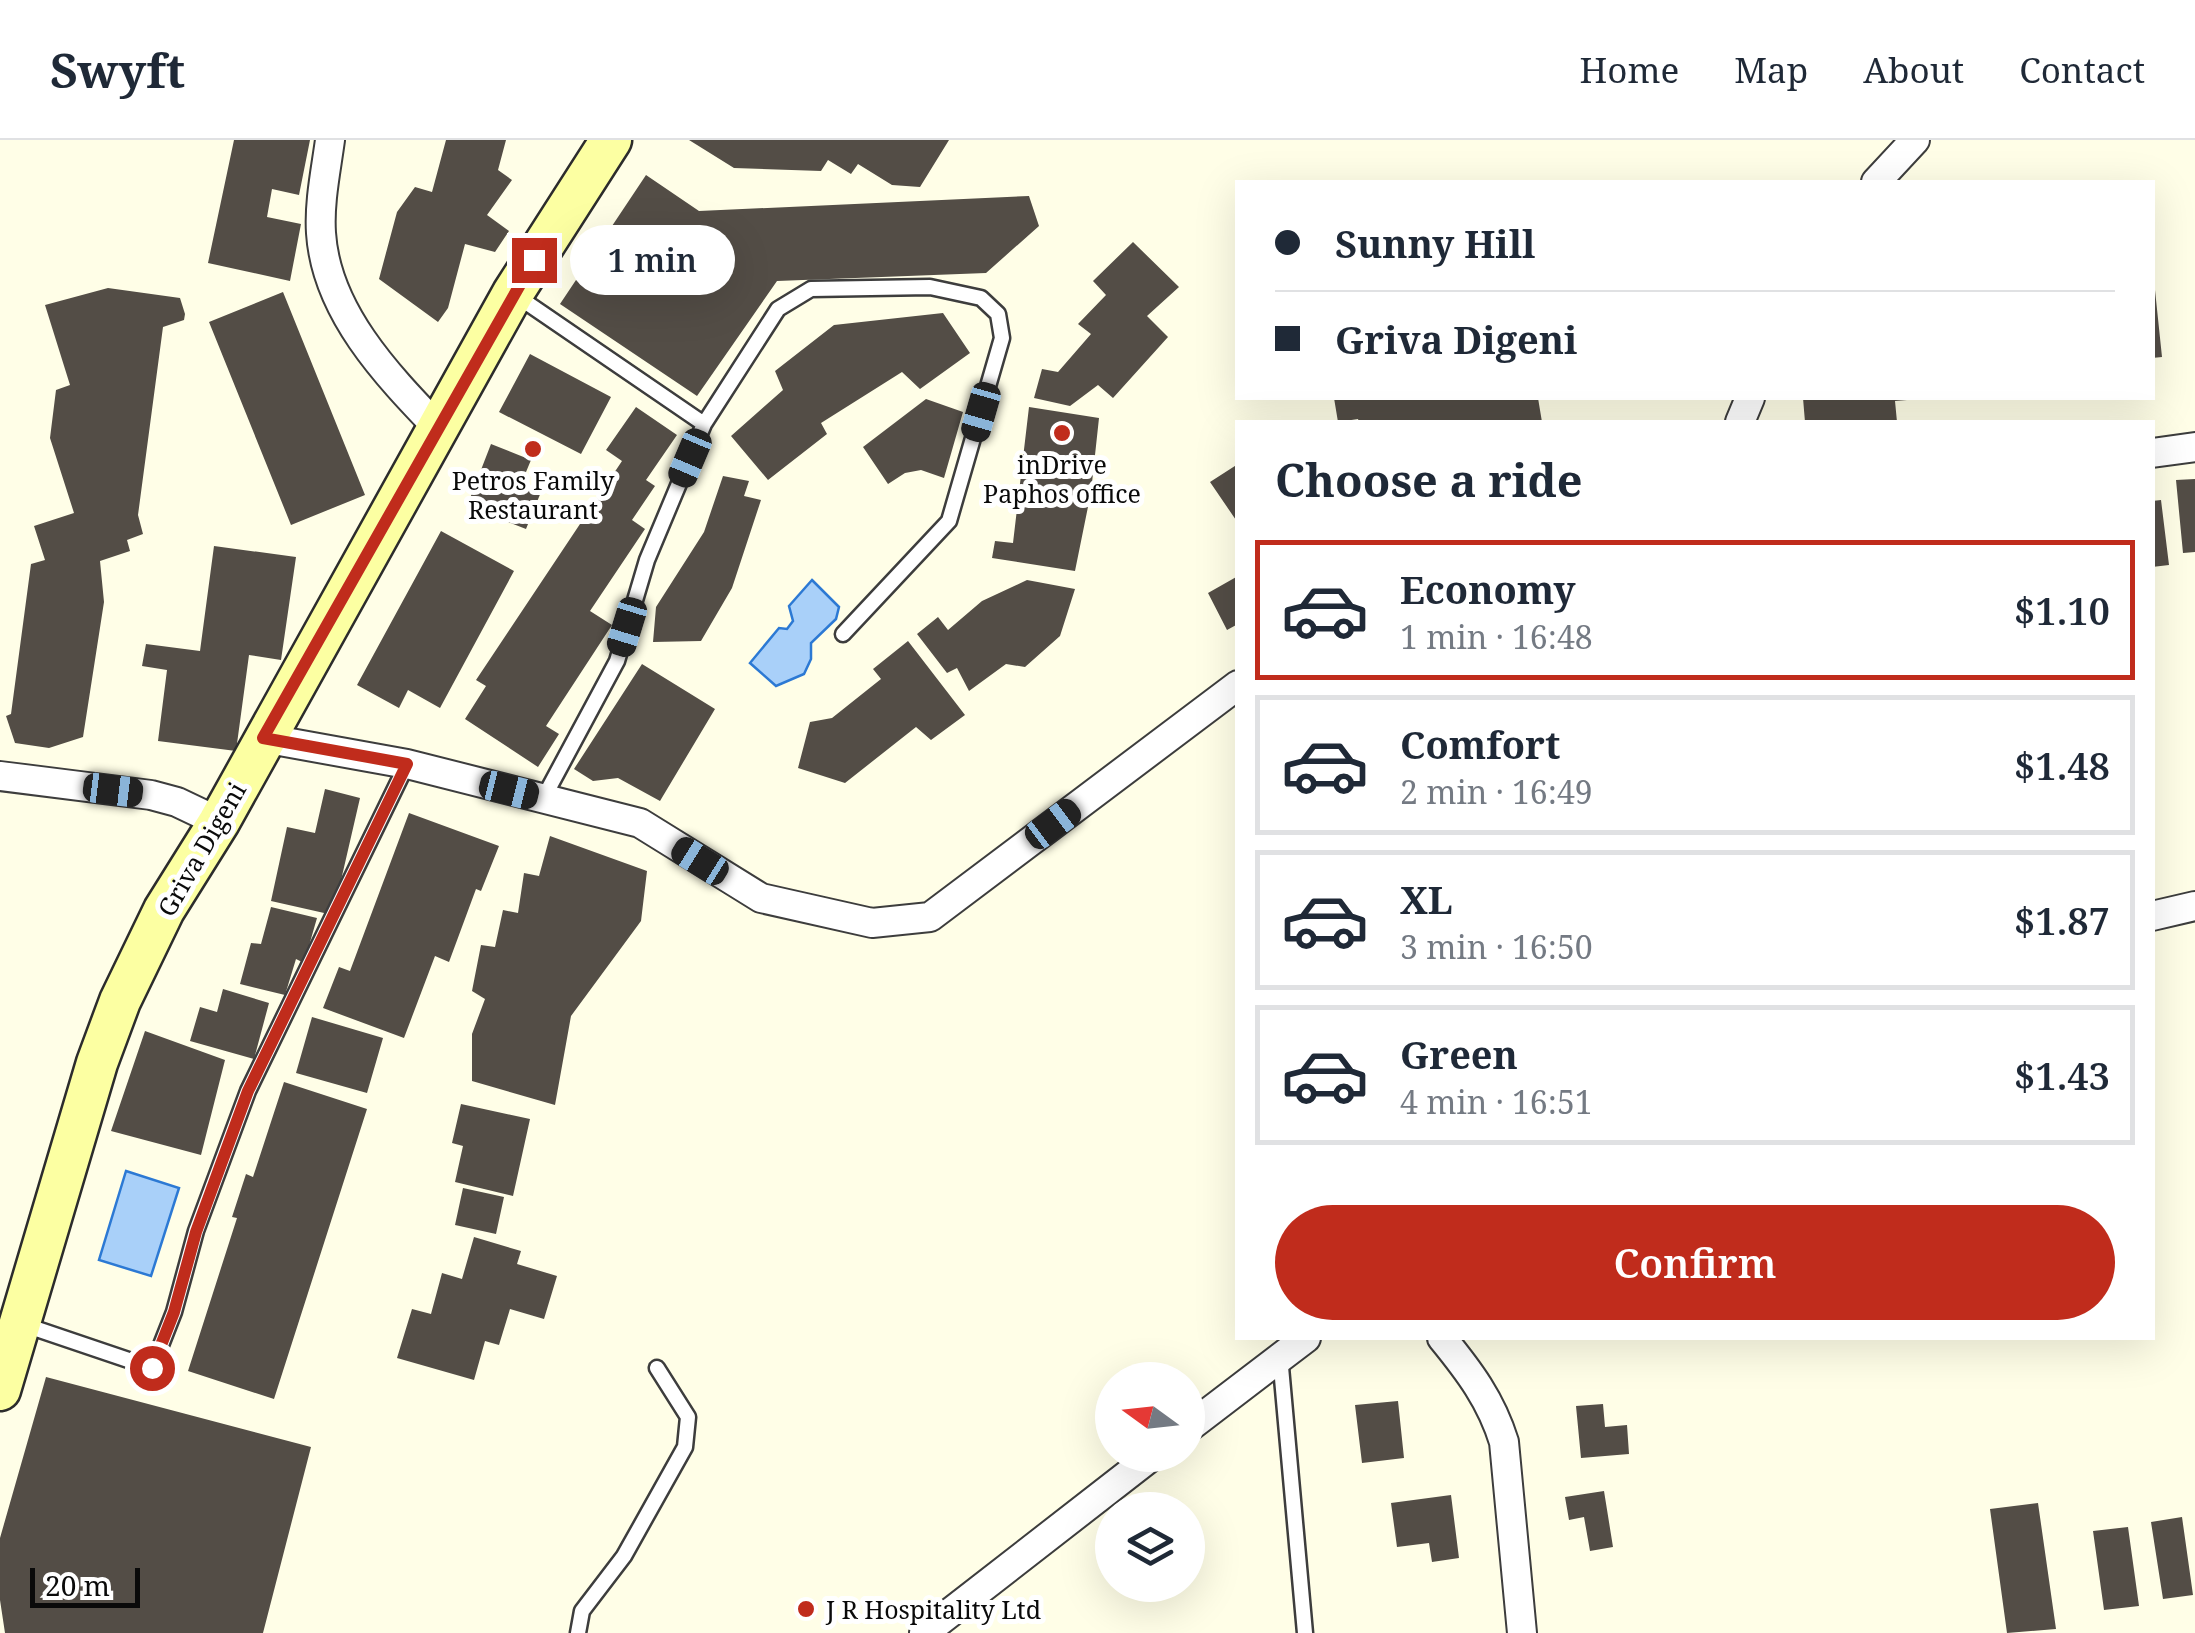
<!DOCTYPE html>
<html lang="en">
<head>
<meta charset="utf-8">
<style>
  :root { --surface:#fff; --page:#f6f6f7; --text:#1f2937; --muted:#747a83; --line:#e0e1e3; --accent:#c02c1c }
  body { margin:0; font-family:"Noto Serif",serif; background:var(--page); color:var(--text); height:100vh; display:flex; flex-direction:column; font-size:38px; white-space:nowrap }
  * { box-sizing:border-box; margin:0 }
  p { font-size:32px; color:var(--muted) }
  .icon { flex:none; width:55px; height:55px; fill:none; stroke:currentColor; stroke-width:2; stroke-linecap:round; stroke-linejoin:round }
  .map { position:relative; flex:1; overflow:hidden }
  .details { position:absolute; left:1235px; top:280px; width:920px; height:920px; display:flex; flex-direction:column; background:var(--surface); border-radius:0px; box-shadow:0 10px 40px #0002 }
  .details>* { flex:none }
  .top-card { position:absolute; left:1235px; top:40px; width:920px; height:220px; border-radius:0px; box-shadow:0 10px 40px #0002; display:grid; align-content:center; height:220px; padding:0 40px; background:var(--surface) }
  .needle { width:65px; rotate:285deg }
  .controls { position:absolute; left:1095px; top:1222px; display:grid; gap:20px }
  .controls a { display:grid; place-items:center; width:110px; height:110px; border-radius:50%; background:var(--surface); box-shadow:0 10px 40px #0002; font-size:50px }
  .scale { position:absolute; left:30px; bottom:25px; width:110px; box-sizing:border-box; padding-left:10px; border:5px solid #0a0a0a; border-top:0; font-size:28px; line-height:35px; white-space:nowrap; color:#0a0a0a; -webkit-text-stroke:8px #fff; paint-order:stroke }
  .end { position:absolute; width:45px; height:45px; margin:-22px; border:12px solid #c02c1c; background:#fff; box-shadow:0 0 0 5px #fff }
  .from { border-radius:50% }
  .bubble { position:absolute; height:70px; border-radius:35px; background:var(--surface); box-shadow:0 10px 40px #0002; font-size:32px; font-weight:600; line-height:70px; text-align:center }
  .car { position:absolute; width:30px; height:60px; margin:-30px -15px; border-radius:12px; box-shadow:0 0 8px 2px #0007; background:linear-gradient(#222 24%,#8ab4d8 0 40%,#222 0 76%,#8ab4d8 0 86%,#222 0) }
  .top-card b { display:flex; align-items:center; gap:35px; height:95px; font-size:38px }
  .top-card b+b { border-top:2px solid var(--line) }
  .top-card i { width:25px; height:25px; background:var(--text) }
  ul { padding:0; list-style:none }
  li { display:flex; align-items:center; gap:30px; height:140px; margin:0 20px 15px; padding:0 20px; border:5px solid var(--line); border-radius:0px }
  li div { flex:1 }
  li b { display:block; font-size:38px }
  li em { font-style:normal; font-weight:600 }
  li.selected { border-color:var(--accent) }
  li>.icon { width:90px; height:90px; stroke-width:1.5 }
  h2 { padding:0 40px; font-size:45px; line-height:120px }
  .primary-button { display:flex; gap:20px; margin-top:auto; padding:20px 40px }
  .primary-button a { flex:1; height:115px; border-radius:60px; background:var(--accent); color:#fff; font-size:40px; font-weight:600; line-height:115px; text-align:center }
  header { display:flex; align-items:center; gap:60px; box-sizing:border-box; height:140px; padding:0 50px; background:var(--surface); border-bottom:2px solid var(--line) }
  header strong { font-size:48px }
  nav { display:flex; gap:55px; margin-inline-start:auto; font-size:35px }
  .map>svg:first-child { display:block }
  .water { fill:#a9d0f9; stroke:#2c79d4; stroke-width:2.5 }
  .building { fill:#534d46 }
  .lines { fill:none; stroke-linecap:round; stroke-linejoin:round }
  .lane-casing { stroke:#3d3d3d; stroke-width:19 }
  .street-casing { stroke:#3d3d3d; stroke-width:32 }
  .secondary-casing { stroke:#2c2c2c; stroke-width:45 }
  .lane { stroke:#fff; stroke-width:14 }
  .street { stroke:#fff; stroke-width:28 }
  .secondary { stroke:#fcffa2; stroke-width:40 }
  .route { stroke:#c02c1c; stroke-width:12 }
  .poi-dot { fill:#c02c1c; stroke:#fff; stroke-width:4 }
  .labels { text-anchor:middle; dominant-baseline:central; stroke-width:10; stroke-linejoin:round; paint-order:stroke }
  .poi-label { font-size:25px; fill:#0a0a0a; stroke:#fff }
  .street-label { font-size:25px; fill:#0a0a0a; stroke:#fff }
</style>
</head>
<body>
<header>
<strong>Swyft</strong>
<nav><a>Home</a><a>Map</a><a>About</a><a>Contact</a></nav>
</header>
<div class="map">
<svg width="2195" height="1493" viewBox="0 0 2195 1493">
  <rect width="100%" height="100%" fill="#fffee7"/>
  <path class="water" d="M812,440L839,467L836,479L811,503V519L804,534L776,546L750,523L779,488L787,489L793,481L789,466Z
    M126,1031L179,1048L151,1136L99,1120Z"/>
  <path class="building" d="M234,0H310L299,55L272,49L267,77L301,84L290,141L208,123Z
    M446,0H506L498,30L512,40L487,75L509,91L495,112L465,104L448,168L438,182L379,139L397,72L415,47L432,52Z
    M689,0H949L920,47L892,45L858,24L851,34L828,20L821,31L734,28Z
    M646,35L699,71L1029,56L1039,86L986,133L777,141L697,256L560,164Z
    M1133,102L1179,147L1147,176L1168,197L1113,258L1098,245L1070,266L1034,258L1042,229L1058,232L1091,194L1078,184L1106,155L1093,141Z
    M108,148L180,158L185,174L184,180L163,187L138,375L143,394L127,400L130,411L100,421L104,462L83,597L49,608L15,603L6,576L11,574L31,424L45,420L34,386L74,373L50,298L56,250L70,245L45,165Z
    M2152,150H2155L2162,217L2152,218Z
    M283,152L365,355L291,385L209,182Z
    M943,173L970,213L920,249L902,232L821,283L827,294L768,340L731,296L783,250L775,231L834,185Z
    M530,214L611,257L581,314L499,272Z
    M1334,258H1538L1542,282H1359L1358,279L1338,282Z
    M1803,258H1907V260L1895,261L1897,282H1833L1832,280L1805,282Z
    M926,259L963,272L944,338L921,330L905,333L888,344L863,307Z
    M636,267L677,295L646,340L655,346L632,380L645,389L590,471L612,485L546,586L559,594L538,627L465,579L486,546L476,540L622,321L606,310Z
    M1029,267L1099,278L1091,352L1075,431L992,418L995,401L1013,403Z
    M491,304L531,320L521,344L541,352L526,389L467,366Z
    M1238,324V383L1210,342Z
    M723,336L749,341L744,356L761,360L732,448L701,501L653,502L656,467L704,392Z
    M2195,339V412L2183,413L2176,340Z
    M2161,360L2169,425L2152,427V361Z
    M441,391L514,431L440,568L408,550L399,568L357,545Z
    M214,406L296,417L281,520L249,515L236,611L158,601L167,530L142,526L146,504L200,511Z
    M1238,436V484L1227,490L1208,453Z
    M1027,440L1075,449L1060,496L1025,527L1006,524L969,551L957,528L947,533L917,494L938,477L948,490L982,461Z
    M908,501L965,575L931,600L916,587L845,643L798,628L810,582L832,578L881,539L873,529Z
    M642,524L715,569L660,661L618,638L593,641L574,629Z
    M325,649L360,658L333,775L271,761L287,687L315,693Z
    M409,673L499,706L481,751L476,749L449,822L435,816L404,898L323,868L339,827L350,831Z
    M550,696L647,731L641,781L571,876L555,965L472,941V894L485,859L472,851L481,805L495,807L503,770L518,773L524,733L539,736Z
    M271,767L317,778L304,823L296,819L285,855L240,844L251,803L261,804Z
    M223,849L269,863L254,919L190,901L200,867L217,872Z
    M312,877L383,898L367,953L296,933Z
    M145,891L225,920L201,1015L111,991Z
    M284,942L367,969L274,1259L188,1231L237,1078L232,1077L246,1034L253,1037Z
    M461,964L530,979L513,1056L455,1042L463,1006L452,1003Z
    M463,1048L504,1057L496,1094L455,1085Z
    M474,1097L521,1111L517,1124L557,1136L544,1179L510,1169L499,1205L485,1201L474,1240L397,1218L412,1169L431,1174L442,1133L462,1139Z
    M46,1237L311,1307L263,1493H5L0,1460V1398Z
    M1398,1261L1404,1318L1362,1323L1355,1265Z
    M1603,1264L1605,1287L1627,1285L1629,1314L1581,1318L1576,1266Z
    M1604,1351L1613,1407L1590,1411L1584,1377L1569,1380L1565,1357Z
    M1451,1355L1459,1418L1432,1422L1429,1403L1397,1407L1391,1363Z
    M2038,1363L2056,1489L2007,1493L1990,1369Z
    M2182,1377L2193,1455L2163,1459L2151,1382Z
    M2128,1387L2139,1466L2104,1470L2093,1391Z"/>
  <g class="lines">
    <g class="lane-casing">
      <path id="lane" d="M514,154L704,284
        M543,659L617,521L647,420L704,284L778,169L811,149L930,147L981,158L998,174L1002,198L949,381L843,494
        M25,1185L152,1228L174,1172L196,1091L248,951L407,624
        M1280,1216L1305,1493
        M578,1493L582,1471L624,1416L685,1307L688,1277L657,1228"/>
    </g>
    <g class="street-casing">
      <path id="street" d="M330,0C326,30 319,62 321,93C326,171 386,234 438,288
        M1876,42L1915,0
        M1740,282L1750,258
        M2152,313L2195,307
        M263,598L407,624L640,683L761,758L872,783L930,777L1238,545
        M0,636L151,655L177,662L219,682
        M2152,776L2195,766
        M1442,1198C1469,1231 1491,1260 1504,1302L1522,1493
        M1188,1288L1306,1198
        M924,1493L1153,1315"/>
    </g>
    <g class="secondary-casing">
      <path id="secondary" d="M0,1250L97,923L120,861L164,770L219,682L513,153L611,0"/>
    </g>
    <use href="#lane" class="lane"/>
    <use href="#street" class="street"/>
    <use href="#secondary" class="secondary"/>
  </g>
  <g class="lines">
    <path class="route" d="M152,1228L174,1172L196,1092L248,951L407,624L263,598L534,120"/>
  </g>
  <g class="poi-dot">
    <circle cx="1062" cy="293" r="10"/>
    <circle cx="533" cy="309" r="10"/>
    <circle cx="806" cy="1469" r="10"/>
  </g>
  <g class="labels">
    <g class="poi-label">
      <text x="1062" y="324">inDrive<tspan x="1062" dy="29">Paphos office</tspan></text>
      <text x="533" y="340">Petros Family<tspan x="533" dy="29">Restaurant</tspan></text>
      <text x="826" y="1469" text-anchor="start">J R Hospitality Ltd</text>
    </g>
    <g class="street-label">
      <text transform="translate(201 709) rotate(-60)">Griva Digeni</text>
    </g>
  </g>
</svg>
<div class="controls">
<a><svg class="needle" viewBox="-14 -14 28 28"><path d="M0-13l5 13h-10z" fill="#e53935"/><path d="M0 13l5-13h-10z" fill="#747a83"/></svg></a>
<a><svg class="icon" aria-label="layers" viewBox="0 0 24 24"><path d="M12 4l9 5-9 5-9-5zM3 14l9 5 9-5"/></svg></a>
</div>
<div class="scale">20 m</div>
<i class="end from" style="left:152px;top:1228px"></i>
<i class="end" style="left:534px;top:120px"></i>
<div class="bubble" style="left:570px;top:85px;width:165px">1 min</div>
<i class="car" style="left:981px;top:272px;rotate:196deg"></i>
<i class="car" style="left:690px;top:318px;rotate:203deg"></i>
<i class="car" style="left:627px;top:487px;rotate:197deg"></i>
<i class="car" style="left:113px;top:650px;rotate:97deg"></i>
<i class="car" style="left:509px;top:650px;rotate:104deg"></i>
<i class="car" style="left:1053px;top:684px;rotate:53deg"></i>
<i class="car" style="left:700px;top:721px;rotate:302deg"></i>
<div class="top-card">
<b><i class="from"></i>Sunny Hill</b>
<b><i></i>Griva Digeni</b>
</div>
<section class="details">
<h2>Choose a ride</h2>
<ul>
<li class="selected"><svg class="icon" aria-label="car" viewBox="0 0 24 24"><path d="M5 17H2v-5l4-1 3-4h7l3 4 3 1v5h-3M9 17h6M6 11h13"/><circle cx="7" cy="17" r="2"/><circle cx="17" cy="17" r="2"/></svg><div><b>Economy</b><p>1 min · 16:48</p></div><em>$1.10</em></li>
<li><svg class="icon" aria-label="car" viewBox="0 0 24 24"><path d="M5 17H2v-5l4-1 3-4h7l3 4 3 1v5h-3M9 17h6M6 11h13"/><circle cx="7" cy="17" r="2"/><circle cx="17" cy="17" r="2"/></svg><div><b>Comfort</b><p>2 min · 16:49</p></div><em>$1.48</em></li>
<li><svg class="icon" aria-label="car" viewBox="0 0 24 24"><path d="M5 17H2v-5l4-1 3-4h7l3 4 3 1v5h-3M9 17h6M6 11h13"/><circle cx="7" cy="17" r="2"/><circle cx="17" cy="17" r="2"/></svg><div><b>XL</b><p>3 min · 16:50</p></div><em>$1.87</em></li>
<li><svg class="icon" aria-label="car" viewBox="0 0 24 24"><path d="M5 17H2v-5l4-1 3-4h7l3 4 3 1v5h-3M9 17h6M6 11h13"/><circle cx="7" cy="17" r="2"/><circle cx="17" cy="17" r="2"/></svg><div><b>Green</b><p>4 min · 16:51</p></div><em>$1.43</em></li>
</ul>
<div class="primary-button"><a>Confirm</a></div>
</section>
</div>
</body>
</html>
